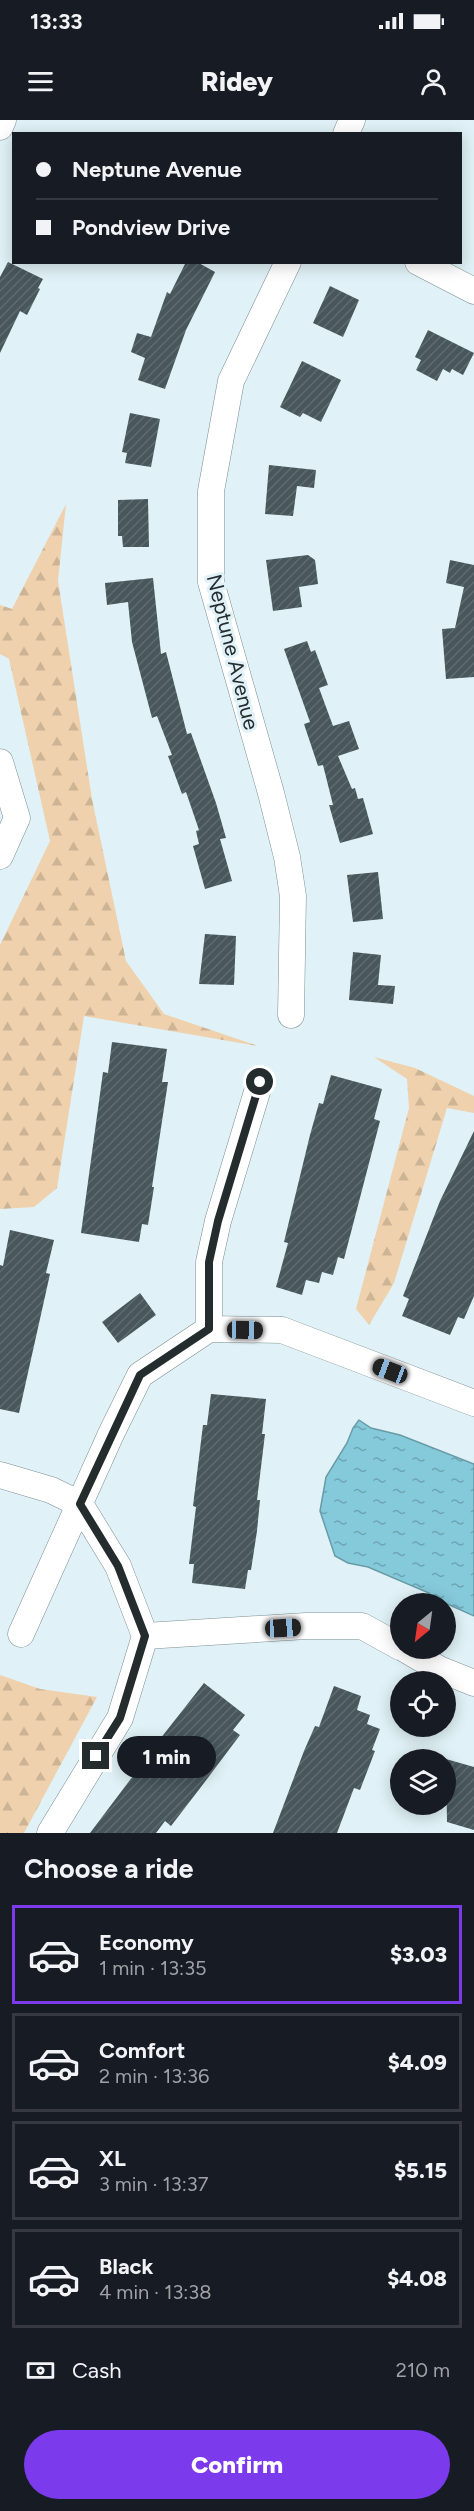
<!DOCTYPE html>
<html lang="en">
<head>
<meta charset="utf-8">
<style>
  :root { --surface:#171b24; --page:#20242c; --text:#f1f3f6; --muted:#9ea1a6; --line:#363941; --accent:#7c3aed }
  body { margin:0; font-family:Figtree,sans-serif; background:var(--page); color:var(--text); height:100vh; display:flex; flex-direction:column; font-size:22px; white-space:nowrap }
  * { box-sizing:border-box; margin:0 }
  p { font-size:20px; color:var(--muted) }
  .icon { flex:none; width:33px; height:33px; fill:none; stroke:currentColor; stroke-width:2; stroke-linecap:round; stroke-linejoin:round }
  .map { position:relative; height:1713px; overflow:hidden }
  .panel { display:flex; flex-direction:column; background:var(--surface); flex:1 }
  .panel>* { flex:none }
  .guide { position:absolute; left:12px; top:12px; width:450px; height:132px; border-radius:0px; box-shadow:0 3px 15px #0003; display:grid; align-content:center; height:132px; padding:0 24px; background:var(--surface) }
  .needle { width:39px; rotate:209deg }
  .fabs { position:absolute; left:390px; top:1473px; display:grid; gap:12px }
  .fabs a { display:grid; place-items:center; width:66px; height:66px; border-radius:50%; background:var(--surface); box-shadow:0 3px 15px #0003; font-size:30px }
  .end { position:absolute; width:27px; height:27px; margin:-14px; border:8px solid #252c2e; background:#fff; box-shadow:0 0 0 3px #fff }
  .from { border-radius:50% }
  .bubble { position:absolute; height:42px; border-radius:21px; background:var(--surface); box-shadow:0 3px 15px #0003; font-size:20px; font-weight:800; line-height:42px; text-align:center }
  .car { position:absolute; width:18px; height:36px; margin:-18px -9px; border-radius:8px; box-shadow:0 0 4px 2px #0007; background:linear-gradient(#222 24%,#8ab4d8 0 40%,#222 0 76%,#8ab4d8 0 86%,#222 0) }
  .guide b { display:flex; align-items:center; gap:21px; height:57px; font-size:22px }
  .guide b+b { border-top:2px solid var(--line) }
  .guide i { width:15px; height:15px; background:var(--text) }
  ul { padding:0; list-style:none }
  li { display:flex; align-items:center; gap:18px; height:99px; margin:0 12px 9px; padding:0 12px; border:3px solid var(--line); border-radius:0px }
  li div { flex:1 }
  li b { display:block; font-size:22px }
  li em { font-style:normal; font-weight:800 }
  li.active { border-color:var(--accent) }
  li>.icon { width:54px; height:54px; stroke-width:1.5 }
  h2 { padding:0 24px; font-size:27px; line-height:72px }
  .pay { display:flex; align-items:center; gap:15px; height:66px; padding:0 24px; font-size:22px }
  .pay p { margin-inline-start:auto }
  .primary-button { display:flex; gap:12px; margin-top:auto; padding:12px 24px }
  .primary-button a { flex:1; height:69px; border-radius:36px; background:var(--accent); color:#fff; font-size:24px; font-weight:800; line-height:69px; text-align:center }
  .status { display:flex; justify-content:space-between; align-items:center; height:42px; padding:0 30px; background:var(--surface); direction:ltr }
  .status svg { height:16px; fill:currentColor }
  header { display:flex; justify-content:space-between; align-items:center; height:78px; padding:0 24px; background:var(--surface); font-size:27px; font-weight:800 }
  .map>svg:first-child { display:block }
  .forest { fill:url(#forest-firs) }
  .water { fill:url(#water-ripples); stroke:#689ba7; stroke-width:1.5 }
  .building { fill:url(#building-hatch) }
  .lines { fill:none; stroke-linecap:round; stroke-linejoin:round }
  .minor-casing { stroke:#7d8e92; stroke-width:27 }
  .minor { stroke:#fff; stroke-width:26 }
  .route { stroke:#252c2e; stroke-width:8 }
  .labels { text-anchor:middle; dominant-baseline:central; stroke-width:6; stroke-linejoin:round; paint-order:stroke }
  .street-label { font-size:21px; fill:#252c2e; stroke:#e0f2f7 }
</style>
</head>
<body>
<div class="status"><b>13:33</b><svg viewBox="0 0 49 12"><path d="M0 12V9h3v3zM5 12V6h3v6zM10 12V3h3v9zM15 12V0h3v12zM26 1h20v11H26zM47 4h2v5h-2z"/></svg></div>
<header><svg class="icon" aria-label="menu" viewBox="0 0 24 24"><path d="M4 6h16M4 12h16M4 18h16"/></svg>Ridey<svg class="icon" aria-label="person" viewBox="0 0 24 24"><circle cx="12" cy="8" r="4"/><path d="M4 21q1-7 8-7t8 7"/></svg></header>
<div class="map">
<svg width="474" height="1713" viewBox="0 0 474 1713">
  <defs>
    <pattern id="forest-firs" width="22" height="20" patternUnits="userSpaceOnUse" patternTransform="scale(1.5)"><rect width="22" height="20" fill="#efd1ad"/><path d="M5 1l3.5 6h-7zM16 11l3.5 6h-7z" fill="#cdb495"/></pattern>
    <pattern id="water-ripples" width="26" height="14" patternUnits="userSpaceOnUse" patternTransform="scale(1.5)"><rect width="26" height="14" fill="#85cadb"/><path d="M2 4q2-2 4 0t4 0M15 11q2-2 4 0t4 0" fill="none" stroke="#6da4b2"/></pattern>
    <pattern id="building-hatch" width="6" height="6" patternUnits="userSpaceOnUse" patternTransform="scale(1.5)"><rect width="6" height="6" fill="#47575b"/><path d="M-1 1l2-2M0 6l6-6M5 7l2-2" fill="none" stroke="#5f6c6f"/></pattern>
  </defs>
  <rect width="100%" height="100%" fill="#e0f2f7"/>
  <path class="forest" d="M66,384L58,461L92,679L126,841L164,894L258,926L84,896L57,1068L34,1087L0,1089V825L50,721L9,539L0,534V485L12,489Z
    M374,937L415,948L474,976V993L447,988L394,1163L369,1205L356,1189L409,988L407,959Z
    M0,1555L40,1569L97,1577L24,1713H0Z"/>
  <path class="water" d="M359,1300L371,1308L400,1315L474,1344V1496L443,1482H433L429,1473L368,1447L348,1443L335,1436L320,1391L326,1357L347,1323L353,1308Z"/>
  <path class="building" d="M8,142L43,159L38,168L40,169L27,195L20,191L0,233V157Z
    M186,142H197L215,152L186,210L165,269L138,260L145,238L131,232L137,213L151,217L167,172L170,174Z
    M330,166L359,180L343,217L313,203Z
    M428,210L474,233L463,255L452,249L450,253L443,249L437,261L416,250L421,240L415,237Z
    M302,241L341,260L321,302L303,293L300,297L280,287Z
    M130,293L160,299L151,347L125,343L127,333L122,332Z
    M269,345L316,350L314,368L297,366L293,396L265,394Z
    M148,379L149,427H123L122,416H118V380Z
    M308,435L315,440L318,464L299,467L302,487L273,491L266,440Z
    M450,440L474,445V557L446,559L442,509L455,508L464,467L446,463Z
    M153,458L161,534L166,532L187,614L191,613L216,683L226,718L220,719L232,761L205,769L193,726L199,724L196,711L199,710L186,672L182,674L168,636L172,635L157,596L152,598L132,522L128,482L107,485L105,463Z
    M307,521L311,532L315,530L328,565L319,568L333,606L349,601L359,629L338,636L352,669L355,668L358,679L363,678L373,714L340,723L329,685H333L323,645L318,646L304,604L310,602L284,529Z
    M378,752L383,799L353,802L347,755Z
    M205,814L236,816L234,865L199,864Z
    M353,832L381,835L378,865L395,866L393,884L349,880Z
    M112,922L167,929L162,962H168L152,1067H154L148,1105L142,1104L139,1122L81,1113L103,952L108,953Z
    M331,955L382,969L374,999L380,1001L344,1139L338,1137L333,1155L322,1152L319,1163L306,1160L302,1175L276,1167L288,1123L284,1122L310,1015L319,983L323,984Z
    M474,1011V1176L464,1199L458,1197L450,1215L402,1196L409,1179L403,1176L440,1081Z
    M10,1110L54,1120L46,1153L50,1154L19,1293L0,1289V1145L3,1146Z
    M140,1173L156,1195L118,1223L102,1202Z
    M211,1274L266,1279L262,1314H265L257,1380H260L257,1411L251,1450H248L245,1469L192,1463L194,1444H189L196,1387L193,1386L203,1305H207Z
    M204,1563L245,1595L233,1610L240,1615L204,1663L171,1706L165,1701L156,1713H90L139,1648L134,1644L149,1625L153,1628Z
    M334,1566L361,1576L357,1590L370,1595L367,1604L380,1609L372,1630L375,1631L360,1670L354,1668L337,1713H273L304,1631L315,1606L319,1607Z
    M446,1639L474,1647V1710L447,1702Z"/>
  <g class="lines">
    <g class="minor-casing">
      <path id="minor" d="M0,7L3,0
        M346,14L352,0
        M288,142L231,261L211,371V462L271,673L287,737L293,776L291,895
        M418,142L474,171
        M0,642L17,698L0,736
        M209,1209V1142L218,1101L260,962
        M0,1355L51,1370L80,1384L118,1446L145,1516L120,1598L50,1713
        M21,1514L111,1314L140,1255L209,1209L282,1210L474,1283
        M145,1516L306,1506H362L400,1527
        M403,1528L439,1549L474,1563"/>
    </g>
    <use href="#minor" class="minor"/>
  </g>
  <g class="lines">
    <path class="route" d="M96,1636L120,1598L145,1516L118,1446L80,1384L140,1255L209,1209V1142L218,1101L260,962"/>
  </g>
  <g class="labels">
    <g class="street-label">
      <text transform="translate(233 532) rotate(76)">Neptune Avenue</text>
    </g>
  </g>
</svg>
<div class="fabs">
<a><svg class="needle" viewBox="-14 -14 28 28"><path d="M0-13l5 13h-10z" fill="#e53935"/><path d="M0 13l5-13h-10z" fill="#9ea1a6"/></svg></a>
<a><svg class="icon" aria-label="locate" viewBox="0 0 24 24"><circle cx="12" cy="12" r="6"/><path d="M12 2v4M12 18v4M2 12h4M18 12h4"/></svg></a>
<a><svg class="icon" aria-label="layers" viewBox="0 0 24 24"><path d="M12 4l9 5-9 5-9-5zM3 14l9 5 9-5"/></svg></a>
</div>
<i class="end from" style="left:260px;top:962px"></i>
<i class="end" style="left:96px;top:1636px"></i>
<div class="bubble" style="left:117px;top:1616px;width:99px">1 min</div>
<i class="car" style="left:245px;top:1210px;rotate:91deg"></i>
<i class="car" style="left:390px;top:1251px;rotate:291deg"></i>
<i class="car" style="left:283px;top:1508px;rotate:87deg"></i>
<div class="guide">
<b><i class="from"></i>Neptune Avenue</b>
<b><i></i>Pondview Drive</b>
</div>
</div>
<section class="panel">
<h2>Choose a ride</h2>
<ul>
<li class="active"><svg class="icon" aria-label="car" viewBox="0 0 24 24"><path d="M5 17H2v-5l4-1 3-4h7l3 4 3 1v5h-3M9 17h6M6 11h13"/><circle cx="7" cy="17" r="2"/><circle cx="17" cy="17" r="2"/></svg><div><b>Economy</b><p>1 min · 13:35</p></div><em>$3.03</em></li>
<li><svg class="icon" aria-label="car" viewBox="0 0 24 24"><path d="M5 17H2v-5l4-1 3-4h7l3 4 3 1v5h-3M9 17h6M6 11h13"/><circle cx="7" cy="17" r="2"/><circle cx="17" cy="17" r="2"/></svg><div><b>Comfort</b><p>2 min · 13:36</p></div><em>$4.09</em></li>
<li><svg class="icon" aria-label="car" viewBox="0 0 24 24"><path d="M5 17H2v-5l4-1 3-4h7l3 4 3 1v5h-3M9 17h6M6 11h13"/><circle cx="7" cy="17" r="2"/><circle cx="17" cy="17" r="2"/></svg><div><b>XL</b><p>3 min · 13:37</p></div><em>$5.15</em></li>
<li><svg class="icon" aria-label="car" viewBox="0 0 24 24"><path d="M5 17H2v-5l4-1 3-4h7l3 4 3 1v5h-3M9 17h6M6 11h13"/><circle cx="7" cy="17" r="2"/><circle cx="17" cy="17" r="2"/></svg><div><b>Black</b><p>4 min · 13:38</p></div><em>$4.08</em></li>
</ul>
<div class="pay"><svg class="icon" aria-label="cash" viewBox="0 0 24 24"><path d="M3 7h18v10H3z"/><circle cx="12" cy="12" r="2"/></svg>Cash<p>210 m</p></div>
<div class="primary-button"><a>Confirm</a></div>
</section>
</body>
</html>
